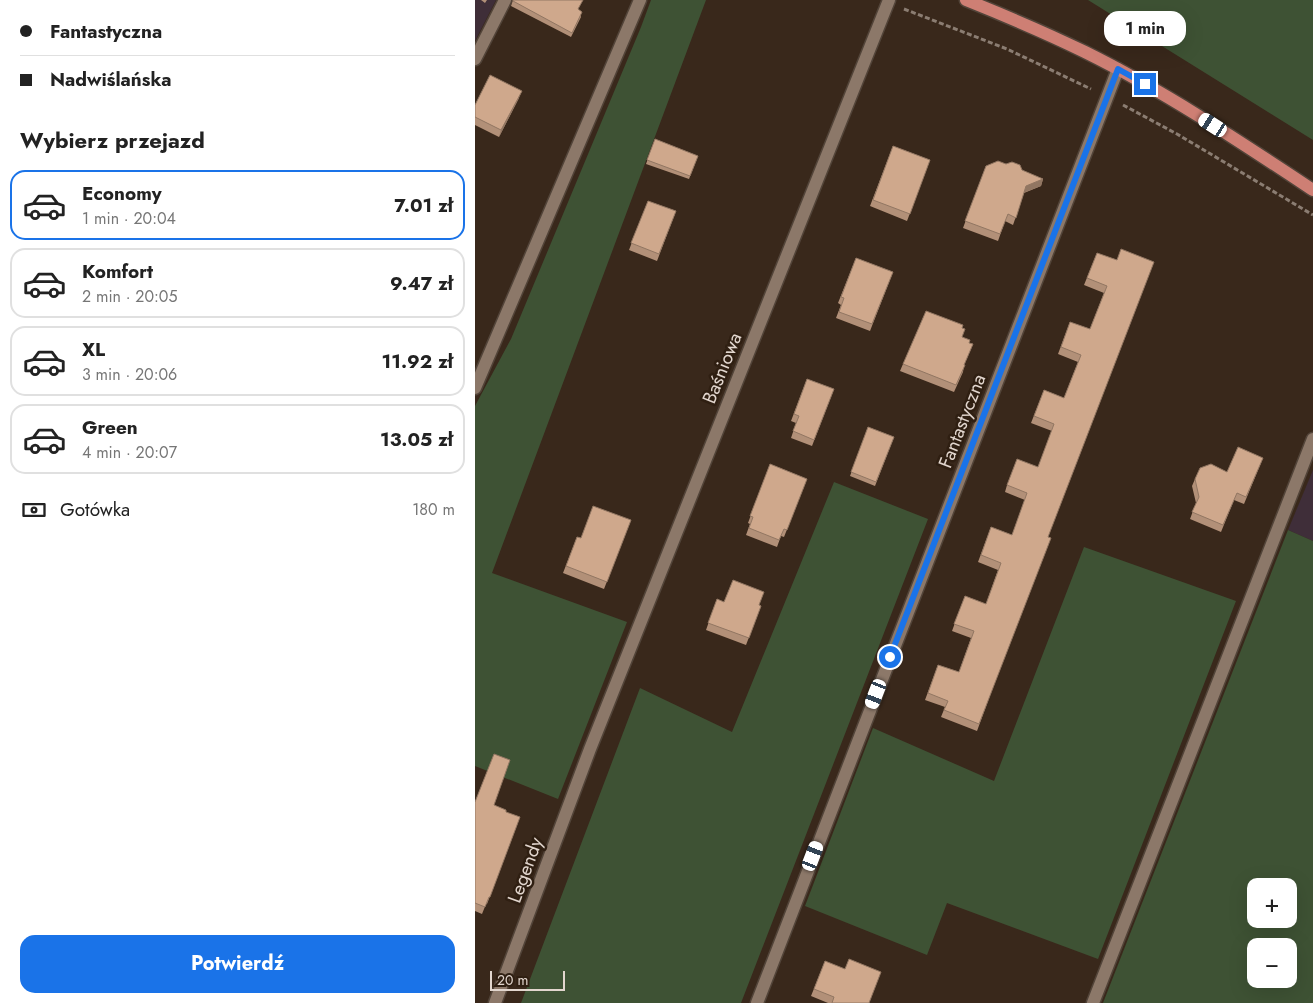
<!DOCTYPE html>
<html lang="pl">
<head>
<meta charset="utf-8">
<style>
  :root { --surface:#fff; --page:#f2f2f2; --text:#222; --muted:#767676; --line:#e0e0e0; --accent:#1a73e8 }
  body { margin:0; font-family:Jost,sans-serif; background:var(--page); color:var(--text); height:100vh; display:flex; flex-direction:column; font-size:19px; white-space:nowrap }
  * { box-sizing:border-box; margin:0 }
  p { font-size:16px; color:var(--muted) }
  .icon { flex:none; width:28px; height:28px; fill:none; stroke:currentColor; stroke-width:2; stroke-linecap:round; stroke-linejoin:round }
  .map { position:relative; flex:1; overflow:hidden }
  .sheet { display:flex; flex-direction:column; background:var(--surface); width:475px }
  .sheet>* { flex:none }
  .top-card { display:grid; align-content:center; height:110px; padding:0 20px; background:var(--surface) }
  .fabs { position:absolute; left:772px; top:878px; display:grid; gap:10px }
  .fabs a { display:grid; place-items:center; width:50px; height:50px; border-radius:10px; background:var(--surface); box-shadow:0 5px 20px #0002; font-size:25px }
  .scale { position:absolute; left:15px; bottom:12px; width:75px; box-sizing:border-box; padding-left:5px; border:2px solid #e2d6ce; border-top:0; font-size:14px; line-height:18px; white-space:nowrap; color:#e2d6ce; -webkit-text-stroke:4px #2f1f12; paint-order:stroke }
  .end { position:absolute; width:22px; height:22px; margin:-11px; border:6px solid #1a73e8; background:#fff; box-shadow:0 0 0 2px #fff }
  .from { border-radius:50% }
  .bubble { position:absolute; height:35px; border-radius:15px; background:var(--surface); box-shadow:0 5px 20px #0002; font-size:16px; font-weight:700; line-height:35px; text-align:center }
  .car { position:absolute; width:15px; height:30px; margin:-15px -8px; border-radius:6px; box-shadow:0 0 4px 1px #0007; background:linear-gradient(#fff 24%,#345 0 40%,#fff 0 76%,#345 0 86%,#fff 0) }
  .top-card b { display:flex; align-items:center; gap:18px; height:48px; font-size:19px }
  .top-card b+b { border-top:1px solid var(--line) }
  .top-card i { width:12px; height:12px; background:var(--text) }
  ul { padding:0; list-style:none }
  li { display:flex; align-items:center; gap:15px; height:70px; margin:0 10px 8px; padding:0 10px; border:2px solid var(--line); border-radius:15px }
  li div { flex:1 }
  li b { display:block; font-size:19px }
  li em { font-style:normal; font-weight:700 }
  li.current { border-color:var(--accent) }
  li>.icon { width:45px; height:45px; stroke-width:1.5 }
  h2 { padding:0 20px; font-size:22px; line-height:60px }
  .pay { display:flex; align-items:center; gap:12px; height:55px; padding:0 20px; font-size:19px }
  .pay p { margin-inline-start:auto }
  .primary-button { display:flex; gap:10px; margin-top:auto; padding:10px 20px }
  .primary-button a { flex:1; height:58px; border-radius:15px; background:var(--accent); color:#fff; font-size:20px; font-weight:700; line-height:58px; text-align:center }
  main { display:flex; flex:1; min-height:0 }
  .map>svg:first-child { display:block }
  .industrial { fill:#3f2e39 }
  .education { fill:#3f2e38 }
  .green { fill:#3e5234; fill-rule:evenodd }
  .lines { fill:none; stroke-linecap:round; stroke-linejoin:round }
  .minor-casing { stroke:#524439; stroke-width:15 }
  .major-casing { stroke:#524439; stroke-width:15 }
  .path { stroke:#8b7d72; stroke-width:3; stroke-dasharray:5 2.5; stroke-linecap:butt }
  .minor { stroke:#8c7869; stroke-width:12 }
  .major { stroke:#ce7f74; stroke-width:12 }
  .wall { fill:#b29078 }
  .shaded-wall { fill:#917662 }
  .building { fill:#cfa88c; stroke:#917662 }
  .route { stroke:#1a73e8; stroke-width:6 }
  .labels { text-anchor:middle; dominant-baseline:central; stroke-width:5; stroke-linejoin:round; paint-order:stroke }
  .street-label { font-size:19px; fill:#e2d6ce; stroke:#2f1f12 }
</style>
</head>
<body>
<main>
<section class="sheet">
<div class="top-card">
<b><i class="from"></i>Fantastyczna</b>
<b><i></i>Nadwiślańska</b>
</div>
<h2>Wybierz przejazd</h2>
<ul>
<li class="current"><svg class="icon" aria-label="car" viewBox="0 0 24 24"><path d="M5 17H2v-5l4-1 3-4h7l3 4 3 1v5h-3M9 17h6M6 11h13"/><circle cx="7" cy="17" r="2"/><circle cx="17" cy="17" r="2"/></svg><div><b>Economy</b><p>1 min · 20:04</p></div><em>7.01 zł</em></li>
<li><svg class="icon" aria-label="car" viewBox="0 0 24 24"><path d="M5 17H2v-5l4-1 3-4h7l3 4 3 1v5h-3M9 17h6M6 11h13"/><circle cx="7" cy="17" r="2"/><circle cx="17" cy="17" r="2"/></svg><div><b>Komfort</b><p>2 min · 20:05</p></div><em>9.47 zł</em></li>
<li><svg class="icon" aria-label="car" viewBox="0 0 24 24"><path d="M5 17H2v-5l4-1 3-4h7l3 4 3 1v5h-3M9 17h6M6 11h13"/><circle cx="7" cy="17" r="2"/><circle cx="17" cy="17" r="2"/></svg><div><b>XL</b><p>3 min · 20:06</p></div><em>11.92 zł</em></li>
<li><svg class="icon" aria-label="car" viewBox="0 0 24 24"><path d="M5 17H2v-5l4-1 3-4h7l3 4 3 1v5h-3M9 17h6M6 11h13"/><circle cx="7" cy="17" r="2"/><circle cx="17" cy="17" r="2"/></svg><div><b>Green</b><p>4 min · 20:07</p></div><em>13.05 zł</em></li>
</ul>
<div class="pay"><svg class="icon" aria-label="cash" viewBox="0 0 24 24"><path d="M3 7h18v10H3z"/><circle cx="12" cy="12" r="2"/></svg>Gotówka<p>180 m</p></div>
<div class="primary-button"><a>Potwierdź</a></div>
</section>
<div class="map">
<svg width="838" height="1003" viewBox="0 0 838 1003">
  <rect width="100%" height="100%" fill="#39281b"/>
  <path class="industrial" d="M838,470V541L813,530Z"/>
  <path class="education" d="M0,0H21L0,41Z"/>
  <path class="green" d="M176,0H231L17,573L152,622L83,799L0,766V406L36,339L166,27Z
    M613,0H838V140Z
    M359,482L453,519L266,1003H46L165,688L257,732Z
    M813,530L838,541V1003H628ZM781,886H814V919H781ZM781,946H814V979H781Z
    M609,547L761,601L623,959L472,903L452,955L330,906L398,728L519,781Z"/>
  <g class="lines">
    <g class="minor-casing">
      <path id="minor" d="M0,59L30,0
        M0,388L165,0
        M20,1003L115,749L414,0
        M282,1003L643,69
        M618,1003L838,439"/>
    </g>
    <g class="major-casing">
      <path id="major" d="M491,0C531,16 571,33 610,52C689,91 764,141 838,190"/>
    </g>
    <path class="path" d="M429,9L532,49L616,89
      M648,105L702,134L838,215"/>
    <use href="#minor" class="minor"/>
    <use href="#major" class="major"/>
  </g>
  <path class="wall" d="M6,0H12L10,3Z
    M38,0L104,10L106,17L96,37L36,6Z
    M44,98L24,137L0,125V105Z
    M180,139L223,156L214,179L171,164Z
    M418,146L455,160L432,221L395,206Z
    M531,164L568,179L566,186L549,193L538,225L530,221L523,241L488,228L511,166Z
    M173,201L201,211L182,261L154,250Z
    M622,253L642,260L573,537L502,731L466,717L470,707L450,700L463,665L484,672L496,638L477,631L490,596L511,604L523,570L503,562L516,527L537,535L550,500L530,492L532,485L563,467L577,431L556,423L569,390L589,398L603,362L583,354L595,322L615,329L629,293L609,285Z
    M381,258L418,272L395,331L361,318L366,305L363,303Z
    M487,328V337L494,343L498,344L489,365L488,372L479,392L425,371L428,364Z
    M332,379L359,389L337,446L316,438L321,423L316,421Z
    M393,427L419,437L400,486L375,476Z
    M788,458L769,504L759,500L746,532L715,519L721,503L717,486L720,479L752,472Z
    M295,464L332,479L309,537L306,536L302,547L271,535L275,524L273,523Z
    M156,520L129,589L88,573L102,537L106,538Z
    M242,599L249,602L284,605L286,606L271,645L231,630Z
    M0,802L19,805L31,812L45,817L12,904H11L7,914L0,911Z
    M350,961L394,1003H353L336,996Z"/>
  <path class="shaded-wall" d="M47,91L44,98L24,137L26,130Z
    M568,179L566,186L548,193L551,186Z"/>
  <path class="building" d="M38,0H108L103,9L107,12L97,33L38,1Z
    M15,75L47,91L26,130L0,117V105Z
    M180,139L223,156L215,176L172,160Z
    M418,146L455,160L435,214L398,200Z
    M523,161L531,164L537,162L545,165L547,170L568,179L551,186L541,218L533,214L525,234L490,221L511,166Z
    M173,201L201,211L184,254L156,243Z
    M646,249L679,262L573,537L576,538L504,724L469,710L473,701L453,693L463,665L484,672L499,631L479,624L490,596L511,604L526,563L506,555L516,527L537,535L552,493L532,485L542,459L563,467L579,424L559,416L569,390L589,398L606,355L586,347L595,322L615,329L632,286L612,278L622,253L642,260Z
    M381,258L418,272L397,324L364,312L369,298L366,297Z
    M451,311L488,325L487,328L490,329L487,337L495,340L494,343L498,344L489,365H490L481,385L428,364Z
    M332,379L359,389L339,440L318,431L324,416L319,414Z
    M393,427L419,437L401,482L376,472Z
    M763,447L788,458L771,497L762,493L748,525L717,512L724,497L720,479L725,468L736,464L752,472Z
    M295,464L332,479L312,530L309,529L304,540L274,528L278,517L275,516Z
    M118,506L156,520L132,582L91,566L102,537L106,538Z
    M258,580L289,592L284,605L286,606L274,638L233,623L242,599L249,602Z
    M19,754L35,760L19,805L31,810V812L45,817L15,897H14L10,907L0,903V802Z
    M374,959L406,972L394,1003H357L359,997L339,989L350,961L370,969Z"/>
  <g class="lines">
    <path class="route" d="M415,657L643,69L670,84"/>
  </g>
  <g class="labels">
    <g class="street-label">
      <text transform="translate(247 368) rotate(-68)">Baśniowa</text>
      <text transform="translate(487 421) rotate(-69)">Fantastyczna</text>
      <text transform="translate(50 870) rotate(-70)">Legendy</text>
    </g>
  </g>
</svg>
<div class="fabs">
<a>+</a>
<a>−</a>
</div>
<div class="scale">20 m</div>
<i class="end from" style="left:415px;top:657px"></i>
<i class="end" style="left:670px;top:84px"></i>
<div class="bubble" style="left:629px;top:11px;width:82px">1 min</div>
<i class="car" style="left:738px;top:125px;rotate:302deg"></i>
<i class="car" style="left:401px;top:694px;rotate:201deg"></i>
<i class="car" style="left:338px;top:856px;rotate:21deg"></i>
</div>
</main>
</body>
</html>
